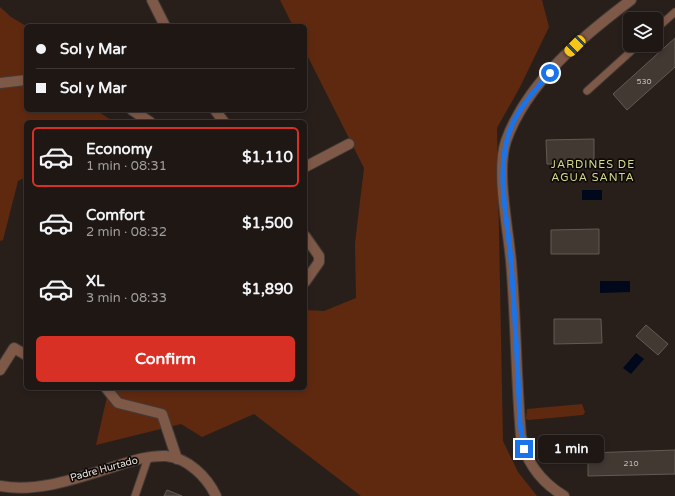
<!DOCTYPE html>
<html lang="en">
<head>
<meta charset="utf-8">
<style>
  :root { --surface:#1e1714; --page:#2b2422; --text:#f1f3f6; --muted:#a19fa0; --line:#3c3634; --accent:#d93025 }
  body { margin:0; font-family:"Varela Round",sans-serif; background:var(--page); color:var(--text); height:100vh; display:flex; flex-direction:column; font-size:15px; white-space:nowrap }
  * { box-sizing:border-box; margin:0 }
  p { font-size:13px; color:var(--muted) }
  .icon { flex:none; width:22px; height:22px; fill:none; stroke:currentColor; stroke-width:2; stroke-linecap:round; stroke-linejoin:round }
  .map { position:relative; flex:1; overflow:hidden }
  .side { position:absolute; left:24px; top:120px; width:283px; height:270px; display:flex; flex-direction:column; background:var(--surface); border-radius:6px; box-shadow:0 2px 6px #0003,0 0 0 1px var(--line) }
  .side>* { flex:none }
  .guide { position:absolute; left:24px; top:24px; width:283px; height:88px; border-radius:6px; box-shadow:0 2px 6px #0003,0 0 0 1px var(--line); display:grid; align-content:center; height:88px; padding:0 12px; background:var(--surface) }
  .controls { position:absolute; left:623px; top:12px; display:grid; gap:8px }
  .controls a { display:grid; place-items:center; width:40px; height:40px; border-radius:6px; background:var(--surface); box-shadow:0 2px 6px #0003,0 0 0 1px var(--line); font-size:20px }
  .end { position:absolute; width:18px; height:18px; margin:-9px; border:5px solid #1a73e8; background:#fff; box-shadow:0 0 0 2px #fff }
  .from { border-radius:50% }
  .bubble { position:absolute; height:28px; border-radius:6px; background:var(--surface); box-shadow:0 2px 6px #0003,0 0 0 1px var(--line); font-size:13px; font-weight:700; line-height:28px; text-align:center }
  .car { position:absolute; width:12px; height:24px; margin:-12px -6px; border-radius:5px; box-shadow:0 0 3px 1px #0007; background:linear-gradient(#f5c518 24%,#345 0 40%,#f5c518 0 76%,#345 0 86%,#f5c518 0) }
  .guide b { display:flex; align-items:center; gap:14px; height:38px; font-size:15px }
  .guide b+b { border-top:1px solid var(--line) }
  .guide i { width:10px; height:10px; background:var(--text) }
  ul { padding:7px 0 0; list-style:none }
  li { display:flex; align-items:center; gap:12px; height:60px; margin:0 8px 6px; padding:0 4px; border:2px solid transparent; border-radius:6px }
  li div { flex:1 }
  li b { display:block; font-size:15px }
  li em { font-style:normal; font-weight:700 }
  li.on { border-color:var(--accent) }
  li>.icon { width:36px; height:36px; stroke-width:1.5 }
  .cta { display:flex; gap:8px; margin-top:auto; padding:8px 12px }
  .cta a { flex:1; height:46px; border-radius:6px; background:var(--accent); color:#fff; font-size:16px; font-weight:700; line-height:46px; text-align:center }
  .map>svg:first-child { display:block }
  .green { fill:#5f2910 }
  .water { fill:#00081b }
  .building { fill:#433933; stroke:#645a54 }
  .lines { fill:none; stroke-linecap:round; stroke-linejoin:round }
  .service-casing { stroke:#433b37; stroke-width:9 }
  .minor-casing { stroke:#433b37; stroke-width:12 }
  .tertiary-casing { stroke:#433b37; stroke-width:12 }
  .service { stroke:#7e5948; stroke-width:7 }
  .minor { stroke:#7e5948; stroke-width:10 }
  .tertiary { stroke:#7e5948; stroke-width:10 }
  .route { stroke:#1a73e8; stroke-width:5 }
  .labels { text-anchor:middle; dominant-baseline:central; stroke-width:3.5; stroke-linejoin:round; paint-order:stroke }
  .number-label { font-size:8px; fill:#c2bab6 }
  .street-label { font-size:10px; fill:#ece5e2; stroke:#0e0a08 }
  .neighbourhood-label { font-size:11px; letter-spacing:1px; fill:#d5dc8e; stroke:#0e0a08 }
</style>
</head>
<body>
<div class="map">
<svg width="675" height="496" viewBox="0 0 675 496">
  <rect width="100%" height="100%" fill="#281f1b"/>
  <path class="green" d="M280,0H542L549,27L520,87L497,128L503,441L518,472L537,496H361L254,414L202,437L181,424L96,445L109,388H305V310L324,311L356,298L355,243L364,168L305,51V26H293Z
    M0,7L11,17L26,26V110H96L114,122H26V177L18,181L3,240L0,241Z
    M582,404L585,412L583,415L529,420L526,419L527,409Z"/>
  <path class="water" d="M582,190H602V200H582Z
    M600,281H630V292L600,293Z
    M636,353L644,359L631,374L623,368Z"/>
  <path class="building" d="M675,38V67L627,110L613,94Z
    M594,139V163L547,164L546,140Z
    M599,229V254H551V230Z
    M554,319H601L602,343L554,344Z
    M646,325L668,344L658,355L636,336Z
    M675,450V474L588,476V453Z
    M167,490L182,496H164Z"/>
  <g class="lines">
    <g class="service-casing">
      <path id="service" d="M656,29L675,12
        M587,91L638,45
        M135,496L148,458"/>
    </g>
    <g class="minor-casing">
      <path id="minor" d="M152,0L165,26
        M0,83L26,80
        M132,110L150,122
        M215,110L224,122
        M305,167L349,144
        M305,236L319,256V262L305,282
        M0,370L14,348L26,355
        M106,388L118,403L162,414L177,459
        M564,496C541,482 526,463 521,436C516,378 516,319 511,261C508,228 496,171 506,141C527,82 583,36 631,0"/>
    </g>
    <g class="tertiary-casing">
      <path id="tertiary" d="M0,486C38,493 77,478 113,467C129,462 148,455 166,456C188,458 207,477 216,496"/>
    </g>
    <use href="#service" class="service"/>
    <use href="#minor" class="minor"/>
    <use href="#tertiary" class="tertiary"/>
  </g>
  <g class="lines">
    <path class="route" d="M524,449L520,424C518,370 515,316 511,261C508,223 498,182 506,144C511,116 532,93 550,73"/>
  </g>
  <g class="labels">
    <g class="number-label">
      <text x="644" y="81">530</text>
      <text x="631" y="463">210</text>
    </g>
    <g class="street-label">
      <text transform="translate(104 469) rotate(-15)">Padre Hurtado</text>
    </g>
    <g class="neighbourhood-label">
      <text x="593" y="164">JARDINES DE<tspan x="593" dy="13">AGUA SANTA</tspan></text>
    </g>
  </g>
</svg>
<div class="controls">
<a><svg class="icon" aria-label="layers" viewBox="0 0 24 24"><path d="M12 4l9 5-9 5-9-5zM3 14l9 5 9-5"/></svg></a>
</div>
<i class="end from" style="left:550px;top:73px"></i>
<i class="end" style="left:524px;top:449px"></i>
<div class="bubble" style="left:538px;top:435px;width:66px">1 min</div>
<i class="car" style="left:575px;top:46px;rotate:225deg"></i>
<div class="guide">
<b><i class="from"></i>Sol y Mar</b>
<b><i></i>Sol y Mar</b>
</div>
<section class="side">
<ul>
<li class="on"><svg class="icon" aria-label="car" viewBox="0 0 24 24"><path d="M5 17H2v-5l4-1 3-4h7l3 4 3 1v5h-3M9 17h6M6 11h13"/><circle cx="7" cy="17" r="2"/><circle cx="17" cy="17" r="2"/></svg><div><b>Economy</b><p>1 min · 08:31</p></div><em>$1,110</em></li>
<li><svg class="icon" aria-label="car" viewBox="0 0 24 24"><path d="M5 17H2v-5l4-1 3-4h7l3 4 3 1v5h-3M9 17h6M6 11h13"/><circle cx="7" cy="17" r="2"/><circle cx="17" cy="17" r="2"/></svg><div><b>Comfort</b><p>2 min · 08:32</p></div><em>$1,500</em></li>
<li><svg class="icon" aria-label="car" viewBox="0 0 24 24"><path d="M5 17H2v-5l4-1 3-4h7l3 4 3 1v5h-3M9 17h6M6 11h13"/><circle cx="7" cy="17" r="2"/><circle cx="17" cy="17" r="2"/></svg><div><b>XL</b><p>3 min · 08:33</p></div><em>$1,890</em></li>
</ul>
<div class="cta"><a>Confirm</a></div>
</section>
</div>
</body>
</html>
